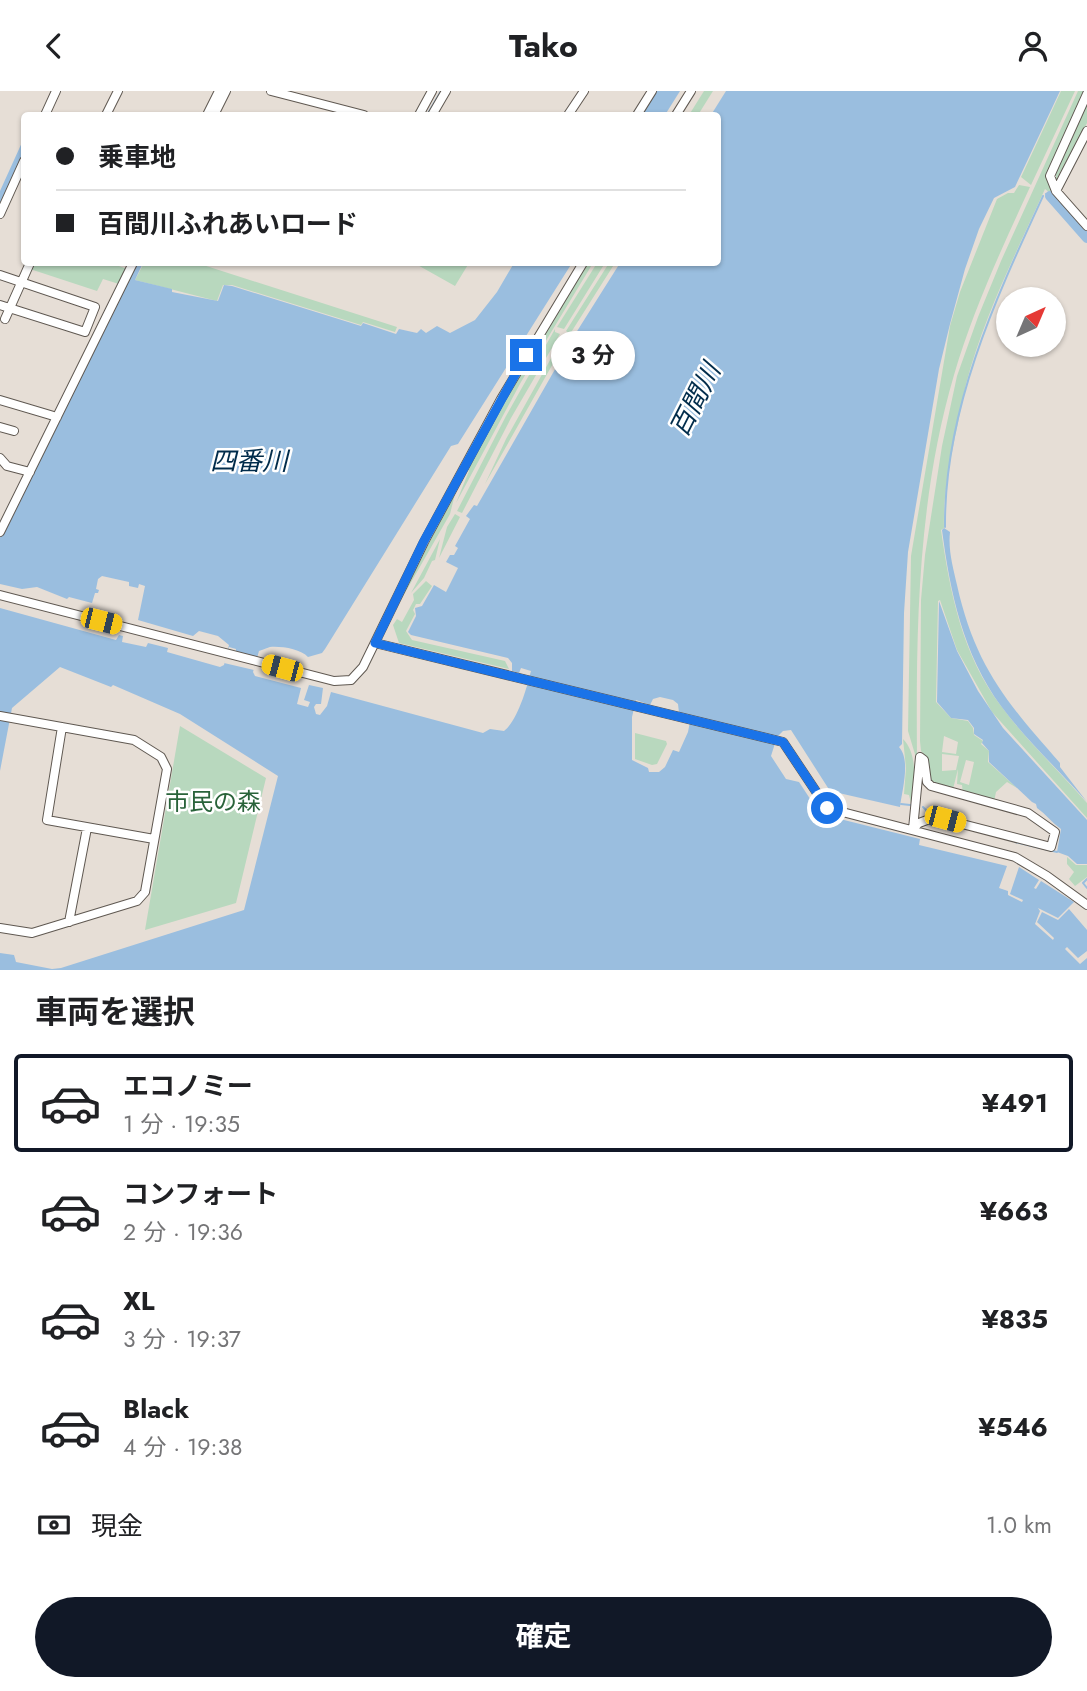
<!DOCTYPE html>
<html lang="ja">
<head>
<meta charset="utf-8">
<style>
  :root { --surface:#fff; --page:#f2f2f2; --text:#202124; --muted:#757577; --line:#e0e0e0; --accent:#111827 }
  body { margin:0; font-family:Jost,"Noto Sans JP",sans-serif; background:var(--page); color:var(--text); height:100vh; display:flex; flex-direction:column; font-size:26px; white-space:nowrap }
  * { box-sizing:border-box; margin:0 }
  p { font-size:23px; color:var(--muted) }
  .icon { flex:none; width:38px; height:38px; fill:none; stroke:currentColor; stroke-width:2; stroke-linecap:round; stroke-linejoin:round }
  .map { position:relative; height:879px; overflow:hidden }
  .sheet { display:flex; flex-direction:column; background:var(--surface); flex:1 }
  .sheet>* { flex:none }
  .hud { position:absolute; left:21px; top:21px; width:700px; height:154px; border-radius:7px; box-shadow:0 2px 5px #0004; display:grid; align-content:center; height:154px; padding:0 35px; background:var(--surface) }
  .needle { width:46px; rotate:44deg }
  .tools { position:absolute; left:996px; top:196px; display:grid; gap:14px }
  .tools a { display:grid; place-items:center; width:70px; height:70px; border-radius:50%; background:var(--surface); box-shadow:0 2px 5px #0004; font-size:35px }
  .end { position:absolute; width:32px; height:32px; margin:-16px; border:9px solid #1a73e8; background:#fff; box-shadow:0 0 0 4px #fff }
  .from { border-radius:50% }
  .bubble { position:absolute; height:49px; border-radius:24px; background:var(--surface); box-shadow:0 2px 5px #0004; font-size:23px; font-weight:700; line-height:49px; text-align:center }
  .car { position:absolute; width:21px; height:42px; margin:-21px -10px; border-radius:9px; box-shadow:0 0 5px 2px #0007; background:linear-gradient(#f5c518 24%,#345 0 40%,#f5c518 0 76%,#345 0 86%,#f5c518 0) }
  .hud b { display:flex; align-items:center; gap:24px; height:66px; font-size:26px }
  .hud b+b { border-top:2px solid var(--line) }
  .hud i { width:18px; height:18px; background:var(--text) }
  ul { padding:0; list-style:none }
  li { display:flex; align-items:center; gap:21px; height:98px; margin:0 14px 10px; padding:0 21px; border:4px solid transparent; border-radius:7px }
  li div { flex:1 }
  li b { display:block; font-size:26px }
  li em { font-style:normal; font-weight:700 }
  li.selected { border-color:var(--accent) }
  li>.icon { width:63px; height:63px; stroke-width:1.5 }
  h2 { padding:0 35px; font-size:32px; line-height:84px }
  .pay { display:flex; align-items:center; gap:18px; height:77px; padding:0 35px; font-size:26px }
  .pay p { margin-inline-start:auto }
  .cta { display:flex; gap:14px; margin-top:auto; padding:14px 35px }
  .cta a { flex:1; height:80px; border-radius:42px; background:var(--accent); color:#fff; font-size:28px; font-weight:700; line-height:80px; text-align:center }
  header { display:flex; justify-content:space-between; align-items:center; height:91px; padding:0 35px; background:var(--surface); font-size:32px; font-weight:700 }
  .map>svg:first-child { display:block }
  .green { fill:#b8d8be; fill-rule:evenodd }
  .water { fill:#9abedf; fill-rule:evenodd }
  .pier { fill:#e6ded6 }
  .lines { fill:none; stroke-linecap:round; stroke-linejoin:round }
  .stream { stroke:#9abedf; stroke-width:2 }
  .river { stroke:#9abedf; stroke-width:10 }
  .minor-casing { stroke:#5f5851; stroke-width:10 }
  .minor { stroke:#fff; stroke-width:8 }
  .route { stroke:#1a73e8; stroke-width:9 }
  .labels { text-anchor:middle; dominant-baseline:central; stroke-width:5; stroke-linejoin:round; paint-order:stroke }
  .park-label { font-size:24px; fill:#29633a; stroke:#fff }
  .water-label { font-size:26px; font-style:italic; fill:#012c4b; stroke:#fff }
</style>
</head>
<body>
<header><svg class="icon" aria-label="back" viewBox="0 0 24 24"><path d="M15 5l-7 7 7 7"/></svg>Tako<svg class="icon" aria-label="person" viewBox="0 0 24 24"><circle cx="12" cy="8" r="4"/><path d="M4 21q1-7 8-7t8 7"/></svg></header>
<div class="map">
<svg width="1087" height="879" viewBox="0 0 1087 879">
  <rect width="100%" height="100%" fill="#e6ded6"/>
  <path class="green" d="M704,0H713L698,24H689Z
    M1061,0H1075L1031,94L1021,86L1022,84Z
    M1078,0H1085L1046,86L1052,99L1050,102L1045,98C1016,162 984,225 966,293C962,310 959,328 955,346C949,376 943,406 944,437L941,439C950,501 962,564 1001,615C1026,649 1059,680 1087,712V727L992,621L957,559L940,509L938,510L936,611L951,627L968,630L973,637L974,644L983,650L981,653L989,660L988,671L1017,697L1007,691L996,701L994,711L981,704L963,703L962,694L957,693L958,678L953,698L931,694L926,665L921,660L920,650L921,509L925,464L942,355L957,285L978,226L1001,170ZM944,645L958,651L956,663L942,661ZM942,663L959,665L956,679L942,680ZM966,669L974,671L969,694L960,691Z
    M1087,9V32L1056,89V77Z
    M1019,94L1030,96C1002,157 973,219 954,284C917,410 916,540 917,670L908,640L911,465L950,235L960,201L997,108L1008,102H1014Z
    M33,172H111L127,178L119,193L103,188L97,200L30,178Z
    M144,172H197L397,236L395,241L363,231L361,234L232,194H223L217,210L135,189Z
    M414,172H469L455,195Z
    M585,172H593L521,291L456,412L469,380L468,379L502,311Z
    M597,172H605L564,238L557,236Z
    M609,172H615L570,243L566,240Z
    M555,238V241L560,243L511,327L462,422L457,420L506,325Z
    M564,244L568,246L485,393L506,348Z
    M456,399L450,423L393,523Z
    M455,423L460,426L439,467L447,436Z
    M440,448L435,469L432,470L424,487L411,502Z
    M426,490L432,495L420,513H416L413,519L415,523L406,540L412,549L505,570L509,578L399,552L393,534L397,528L402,531L414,509L413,503Z
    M180,635L266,687L236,812L145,839Z
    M635,642L666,650L667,653L657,673L652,674L635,668Z
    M903,648C919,664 914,695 912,716L909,704L904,703L906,677Z
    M1067,766L1076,774H1087V786L1075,795L1069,788L1074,781L1067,773Z"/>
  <path class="water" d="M656,0H680L665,24H641Z
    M726,0H1060L1015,96L994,107L979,138L965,178L950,233L939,278L908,461L904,522L902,653L899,656C911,669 902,699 900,716L830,700L791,639L783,640L777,646L771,665L786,688L799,691L820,723L920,748L919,754L1007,775L999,797L1008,800V804L1022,811L1023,809L1010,803L1019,776L1039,789L1034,797L1036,798L1041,790L1074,811L1058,827L1038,817L1040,820L1035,833L1053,849L1054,847L1037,831L1042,821L1058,829L1069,818L1087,839V860L1078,867L1067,856L1065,858L1080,873L1087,867V879H0V862L14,864L16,871L52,878L61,877L244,819L278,685L180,623L113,594L111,596L60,576L12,617L0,680V517L116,549L119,544L123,545L122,551L146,556L148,552L168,557L167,561L220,576L224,574L229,554L218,545L199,540L193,545L138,529L145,495L139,493L138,497L129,495V491L102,485L98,488L96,498L99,499L98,502H95L92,512L69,506L67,508L37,496L22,498L0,493V445L136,172H143L135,189L172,198V201L218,210L224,194L232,195L361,235L363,232L396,243L399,238L417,242L421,238L426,242L437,235L450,242L475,229L497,201L514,172H572L458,353L451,355L325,558L322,562L308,566C301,558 281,555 270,556C266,557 263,559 259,560L253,581L255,585L301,597L297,613L308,616L310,611L304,609L309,594L323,597L321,613H316L314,616L316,623L320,624L327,615L331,601L483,642L490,638L504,640C518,629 527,596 531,580L521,577L519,582L512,580V572L508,567L411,544L408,541L416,525L415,517L422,515L434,494L446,501L458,477L446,471L450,464H454L458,457L455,455L470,428L466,425L474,414L477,415L574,245L620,172H718V24H711ZM660,606L673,609L678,613L679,622L691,625L688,641L679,661L673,659L665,676L659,681H649L648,677L632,669V626L636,609L650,614L653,608Z
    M24,47V61L0,115V100Z
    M944,437L950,441C948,459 953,476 957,494C975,575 1007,612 1060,672V676L1087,711C1059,679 1026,649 1001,615C963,563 950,501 942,439Z
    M939,510L957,560L978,600L1003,637L1087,729V773H1077L1068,765L1057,761L1061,738C1052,732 1046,723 1037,717L1036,713L1032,711L989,671V660L982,652L983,649L974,643V637L968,629L951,627L937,611Z"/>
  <path class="pier" d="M229,556L236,558V561L257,566L254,579L224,572Z"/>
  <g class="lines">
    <path class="stream" d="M427,24L441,0
      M1046,103L1051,104
      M945,436C944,319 995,209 1043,105
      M901,713L910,714
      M923,716L927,720
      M1015,751L1057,761
      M1087,788L1083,792L1087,797"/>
    <path class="river" d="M1050,105L1087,147"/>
    <g class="minor-casing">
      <path id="minor" d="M271,0L364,24
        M1087,3L1050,85L1056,100L1087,135
        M45,24L56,0
        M106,24L118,0
        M207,24L219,0
        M214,24L226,0
        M419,24L432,0
        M432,24L446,0
        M568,24L584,0
        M637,24L652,0
        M676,24L691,0
        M1056,100L1087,40
        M0,123L24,70
        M0,184L95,216L85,241L0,214
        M5,228L30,172
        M0,309L57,326
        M0,336L14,340
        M0,367L7,375L30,381
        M0,441L133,172
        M0,504L334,590L351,589L363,576L424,451L501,308L583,172
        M375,552L783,651L827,717L1015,766L1047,785L1087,814
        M0,625L134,649L161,666L167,678L145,801L137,810L32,842L0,837
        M62,636L47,729L154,748
        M920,666L924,669L927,691L931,695L1028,722L1055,741L1051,756L935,726L919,732L913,738Z
        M69,831L87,737"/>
    </g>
    <use href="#minor" class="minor"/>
  </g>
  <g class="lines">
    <path class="route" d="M526,264L424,450L375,552L783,651L827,717"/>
  </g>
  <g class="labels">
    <g class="park-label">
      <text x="213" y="710">市民の森</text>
    </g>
    <g class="water-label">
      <text transform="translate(695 309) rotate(-63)">百間川</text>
      <text x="249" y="370">四番川</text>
    </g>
  </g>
</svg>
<div class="tools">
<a><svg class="needle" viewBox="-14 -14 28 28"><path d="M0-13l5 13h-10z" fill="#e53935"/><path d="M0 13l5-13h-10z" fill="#757577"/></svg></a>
</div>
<i class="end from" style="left:827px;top:717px"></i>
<i class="end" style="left:526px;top:264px"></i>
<div class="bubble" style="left:551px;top:240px;width:84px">3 分</div>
<i class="car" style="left:101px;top:530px;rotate:104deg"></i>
<i class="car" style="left:282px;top:577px;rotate:285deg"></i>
<i class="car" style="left:945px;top:728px;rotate:105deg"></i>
<div class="hud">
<b><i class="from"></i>乗車地</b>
<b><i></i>百間川ふれあいロード</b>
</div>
</div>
<section class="sheet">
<h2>車両を選択</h2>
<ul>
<li class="selected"><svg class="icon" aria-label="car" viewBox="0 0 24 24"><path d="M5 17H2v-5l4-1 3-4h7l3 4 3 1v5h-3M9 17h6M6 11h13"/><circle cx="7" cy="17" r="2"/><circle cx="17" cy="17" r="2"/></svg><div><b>エコノミー</b><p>1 分 · 19:35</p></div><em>¥491</em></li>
<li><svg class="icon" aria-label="car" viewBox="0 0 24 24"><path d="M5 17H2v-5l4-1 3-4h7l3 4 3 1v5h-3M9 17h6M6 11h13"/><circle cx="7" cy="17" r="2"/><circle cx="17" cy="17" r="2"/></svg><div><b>コンフォート</b><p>2 分 · 19:36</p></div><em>¥663</em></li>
<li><svg class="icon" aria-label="car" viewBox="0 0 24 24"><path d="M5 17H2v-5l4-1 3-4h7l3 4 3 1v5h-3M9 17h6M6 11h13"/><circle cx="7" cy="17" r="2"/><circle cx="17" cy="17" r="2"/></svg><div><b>XL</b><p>3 分 · 19:37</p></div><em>¥835</em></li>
<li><svg class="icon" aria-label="car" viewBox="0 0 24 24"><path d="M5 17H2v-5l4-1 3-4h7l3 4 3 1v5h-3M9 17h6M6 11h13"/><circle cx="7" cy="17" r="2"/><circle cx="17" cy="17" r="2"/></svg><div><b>Black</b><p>4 分 · 19:38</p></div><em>¥546</em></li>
</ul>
<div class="pay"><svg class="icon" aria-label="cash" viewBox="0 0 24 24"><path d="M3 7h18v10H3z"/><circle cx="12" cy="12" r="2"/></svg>現金<p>1.0 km</p></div>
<div class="cta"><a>確定</a></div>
</section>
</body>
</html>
